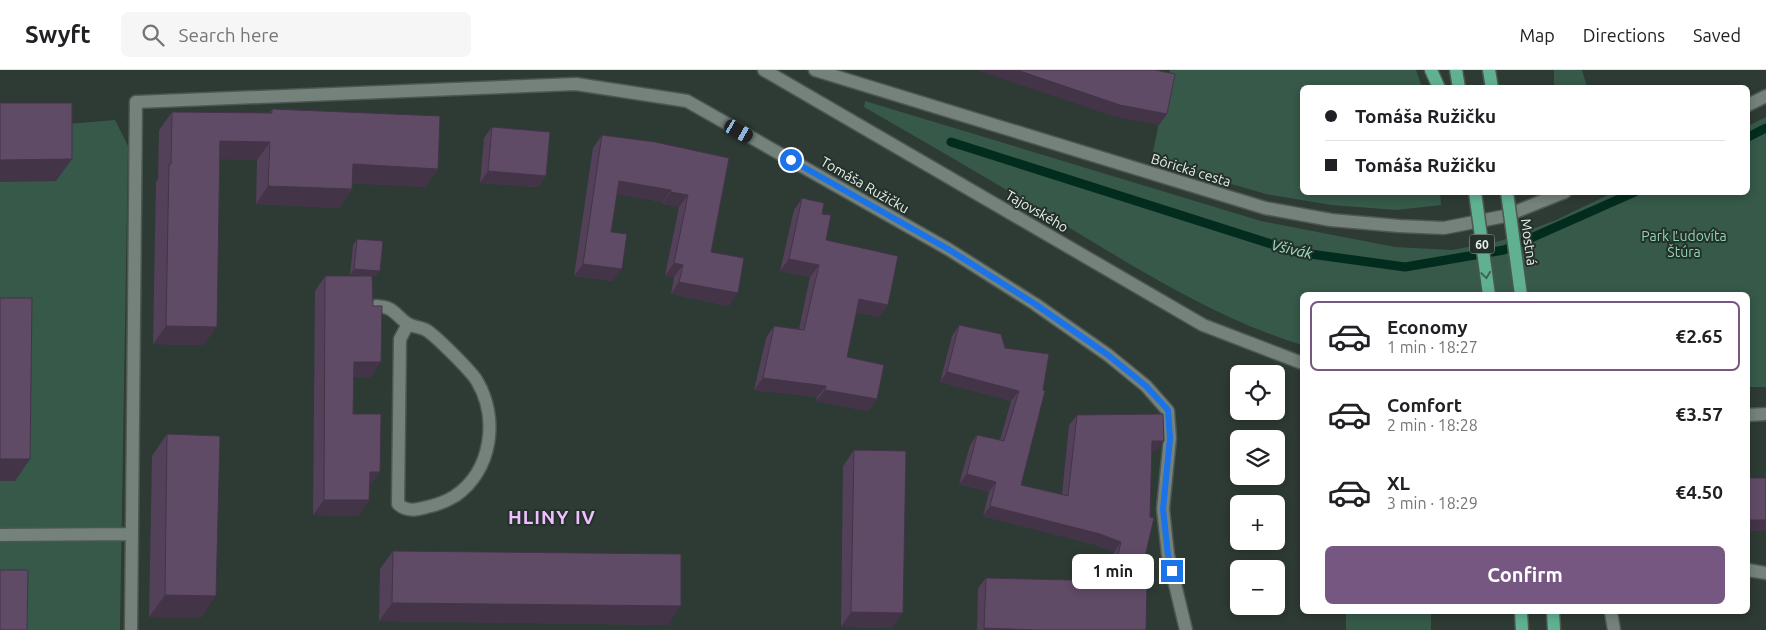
<!DOCTYPE html>
<html lang="en">
<head>
<meta charset="utf-8">
<style>
  :root { --surface:#fff; --page:#f6f6f6; --text:#202124; --muted:#757577; --line:#e0e0e0; --accent:#755781 }
  body { margin:0; font-family:Ubuntu,sans-serif; background:var(--page); color:var(--text); height:100vh; display:flex; flex-direction:column; font-size:19px; white-space:nowrap }
  * { box-sizing:border-box; margin:0 }
  p { font-size:16px; color:var(--muted) }
  .icon { flex:none; width:28px; height:28px; fill:none; stroke:currentColor; stroke-width:2; stroke-linecap:round; stroke-linejoin:round }
  .map { position:relative; flex:1; overflow:hidden }
  .panel { position:absolute; left:1300px; top:222px; width:450px; height:322px; display:flex; flex-direction:column; background:var(--surface); border-radius:8px; box-shadow:0 2px 8px #0003 }
  .panel>* { flex:none }
  .top-card { position:absolute; left:1300px; top:15px; width:450px; height:110px; border-radius:8px; box-shadow:0 2px 8px #0003; display:grid; align-content:center; height:110px; padding:0 25px; background:var(--surface) }
  .fabs { position:absolute; left:1230px; top:295px; display:grid; gap:10px }
  .fabs a { display:grid; place-items:center; width:55px; height:55px; border-radius:8px; background:var(--surface); box-shadow:0 2px 8px #0003; font-size:25px }
  .end { position:absolute; width:22px; height:22px; margin:-11px; border:6px solid #1a73e8; background:#fff; box-shadow:0 0 0 2px #fff }
  .from { border-radius:50% }
  .bubble { position:absolute; height:35px; border-radius:8px; background:var(--surface); box-shadow:0 2px 8px #0003; font-size:16px; font-weight:700; line-height:35px; text-align:center }
  .car { position:absolute; width:15px; height:30px; margin:-15px -8px; border-radius:6px; box-shadow:0 0 4px 1px #0007; background:linear-gradient(#222 24%,#8ab4d8 0 40%,#222 0 76%,#8ab4d8 0 86%,#222 0) }
  .top-card b { display:flex; align-items:center; gap:18px; height:48px; font-size:19px }
  .top-card b+b { border-top:1px solid var(--line) }
  .top-card i { width:12px; height:12px; background:var(--text) }
  ul { padding:9px 0 0; list-style:none }
  li { display:flex; align-items:center; gap:15px; height:70px; margin:0 10px 8px; padding:0 15px; border:2px solid transparent; border-radius:8px }
  li div { flex:1 }
  li b { display:block; font-size:19px }
  li em { font-style:normal; font-weight:700 }
  li.active { border-color:var(--accent) }
  li>.icon { width:45px; height:45px; stroke-width:1.5 }
  .button { display:flex; gap:10px; margin-top:auto; padding:10px 25px }
  .button a { flex:1; height:58px; border-radius:8px; background:var(--accent); color:#fff; font-size:20px; font-weight:700; line-height:58px; text-align:center }
  header { display:flex; align-items:center; gap:30px; box-sizing:border-box; height:70px; padding:0 25px; background:var(--surface); border-bottom:1px solid var(--line) }
  header strong { font-size:24px }
  nav { display:flex; gap:28px; margin-inline-start:auto; font-size:18px }
  .search { width:350px; height:45px; background:var(--page); display:flex; align-items:center; gap:12px; box-sizing:border-box; padding:0 18px; border-radius:8px; color:var(--muted); font-size:19px }
  .map>svg:first-child { display:block }
  .green { fill:#365949 }
  .lines { fill:none; stroke-linecap:round; stroke-linejoin:round }
  .stream { stroke:#022c1e; stroke-width:9 }
  .service-casing { stroke:#4d5752; stroke-width:15 }
  .minor-casing { stroke:#4d5752; stroke-width:15 }
  .primary-casing { stroke:#4d5752; stroke-width:15 }
  .service { stroke:#74827b; stroke-width:12 }
  .minor { stroke:#74827b; stroke-width:12 }
  .primary { stroke:#60b191; stroke-width:12 }
  .primary-bridge-casing { stroke:#4d5752; stroke-width:15; stroke-linecap:butt }
  .primary-bridge { stroke:#60b191; stroke-width:12 }
  .wall { fill:#534059 }
  .shaded-wall { fill:#433448 }
  .building { fill:#604b67; stroke:#433448 }
  .oneway { stroke:#3c6453 }
  .route { stroke:#1a73e8; stroke-width:6 }
  .labels { text-anchor:middle; dominant-baseline:central; stroke-width:4; stroke-linejoin:round; paint-order:stroke }
  .shield { fill:#24302a; stroke:#adb6b1; stroke-width:1 }
  .shield-label { font-size:12px; font-weight:bold; fill:#e8efeb }
  .street-label { font-size:14px; fill:#e8efeb; stroke:#24302a }
  .park-label { font-size:14px; fill:#90d5b6; stroke:#24302a }
  .water-label { font-size:15px; font-style:italic; fill:#9ee3c4; stroke:#24302a }
  .district-label { font-size:19px; font-weight:bold; letter-spacing:1px; fill:#f0bfff; stroke:#24302a }
</style>
</head>
<body>
<header>
<strong>Swyft</strong>
<div class="search"><svg class="icon" aria-label="search" viewBox="0 0 24 24"><circle cx="10" cy="10" r="6"/><path d="M15 15l6 6"/></svg>Search here</div>
<nav><a>Map</a><a>Directions</a><a>Saved</a></nav>
</header>
<div class="map">
<svg width="1766" height="560" viewBox="0 0 1766 560">
  <rect width="100%" height="100%" fill="#2e3a34"/>
  <path class="green" d="M1170,0H1416L1422,17L1302,18V122L1440,123L1441,135L1397,140L1331,135L1266,124L1151,91Z
    M1554,0H1582L1587,17H1554Z
    M865,31L1261,151L1395,177L1452,180L1500,171L1556,150L1612,123L1748,122V56L1766,47V317H1748V225H1302V275C1220,250 1146,204 1073,160C1004,118 934,77 864,37Z
    M115,50L128,76L120,560H12L0,522V411H15L0,250V111L56,55Z
    M1346,543H1431V560H1346Z"/>
  <g class="lines">
    <path class="stream" d="M1748,67L1766,58
      M951,72L1296,182L1405,197L1504,180L1635,122"/>
    <g class="service-casing">
      <path id="service" d="M376,236C396,237 394,245 408,254C413,257 421,257 426,260C435,265 472,302 477,311C499,348 492,401 455,426C447,431 436,435 427,437C416,440 407,442 398,434L400,269L408,254
        M0,465L132,464
        M131,560L136,32"/>
    </g>
    <g class="minor-casing">
      <path id="minor" d="M764,0L1203,255L1302,293
        M815,0L1265,138L1331,150L1399,156L1444,158L1505,146L1565,122
        M136,32L576,14L687,31L948,179L1035,234L1108,285L1146,316L1168,341L1170,368L1163,439L1168,485L1186,560
        M1748,35L1766,26
        M1748,345L1766,344
        M1748,500L1766,503
        M1611,542L1614,560"/>
    </g>
    <g class="primary-casing">
      <path id="primary" d="M1431,0L1439,18
        M1456,0L1459,18
        M1489,0L1492,18
        M1521,542L1522,560
        M1553,542L1554,560"/>
    </g>
    <use href="#service" class="service"/>
    <use href="#minor" class="minor"/>
    <use href="#primary" class="primary"/>
    <g class="primary-bridge-casing">
      <path id="primary-bridge" d="M1475,122L1489,225
        M1507,122L1521,225"/>
    </g>
    <use href="#primary-bridge" class="primary-bridge"/>
  </g>
  <path class="wall" d="M272,39L438,99L425,117L352,113V119L339,138L256,134L257,90L220,89L204,275L153,274L156,112L158,109L159,60L172,42L269,43Z
    M492,57L546,106L538,117L480,113L484,68Z
    M602,65L729,88L711,182L729,236L671,224L674,207L665,206L679,137L662,134L663,132L617,124L611,162L613,211L574,206L593,78Z
    M802,128L822,144L826,170L888,235L879,247L856,242L847,287L877,329L868,341L816,331L817,327L754,320L766,268L774,256L799,259L810,207L780,201L794,140Z
    M357,169L376,206L350,205L353,175Z
    M325,206L370,308L354,307L353,344L380,402L369,417V430L358,446L313,445L315,221Z
    M959,255L1005,278L1049,284L1021,415L1062,424L1069,355L1077,345L1156,381H1152L1139,512L1146,560H977L978,518L986,508L1107,511L1114,482L1093,474L983,446L989,422L959,414L970,375L977,365L1000,370L1011,331L940,312L952,266Z
    M167,364L201,548L149,547L152,386Z
    M854,380L892,558L841,557L843,396Z
    M393,481L668,555L379,551L380,499Z"/>
  <path class="shaded-wall" d="M976,0H1017L1167,44L1159,55L1112,46Z
    M220,71L270,72L257,90L207,89Z
    M72,89L56,111L0,112V90Z
    M353,94L438,99L425,117L340,113Z
    M488,101L546,106L538,117L480,113Z
    M619,111L671,120L663,132L611,123Z
    M268,116L352,119L339,138L256,134Z
    M671,122L688,125L679,137L662,134Z
    M789,189L819,195L810,207L780,201Z
    M674,193L683,195L674,207L665,206Z
    M583,194L622,199L613,211L574,206Z
    M354,199L380,201L376,206L350,205Z
    M679,212L738,223L729,236L671,224Z
    M859,229L888,235L879,247L850,240Z
    M166,256L217,257L204,275L153,274Z
    M354,292H381L370,308L343,307Z
    M947,302L1019,321L1011,331L940,312Z
    M763,308L826,316L817,327L754,320Z
    M825,320L877,329L868,341L816,331Z
    M1152,371H1164L1156,381L1145,382Z
    M0,389H30L15,411H0Z
    M370,402H380L369,417Z
    M967,404L996,412L989,422L959,414Z
    M324,430H369L358,446L313,445Z
    M990,436L1100,464L1121,472L1114,482L1093,474L983,446Z
    M1748,450H1766V461H1748Z
    M165,525L216,526L201,548L149,547Z
    M392,533L681,536L668,555L379,551Z
    M851,542L903,543L892,558L841,557Z
    M984,558L1040,560H983Z"/>
  <path class="building" d="M1017,0H1155L1175,4L1167,44L1120,35Z
    M0,33H72V89L0,90Z
    M272,39L440,46L438,99L353,94L352,119L268,116L270,72L220,71L217,257L166,256L169,94H171L172,42L272,43Z
    M492,57L550,62L546,106L488,101Z
    M602,65L655,72L729,88L711,182L744,188L738,223L679,212L683,195L674,193L688,125L671,122V120L619,111L611,162L627,164L622,199L583,194Z
    M802,128L824,133L822,144L831,145L826,170L898,186L888,235L859,229L847,287L884,295L877,329L825,320L826,316L763,308L774,256L804,260L819,195L789,189Z
    M357,169L383,171L380,201L354,199Z
    M325,206H372L373,236H382L381,292H354L353,344H381L380,402H370L369,430H324Z
    M0,228H32L30,389H0Z
    M959,255L1001,264L1005,278L1049,284L1043,320L1045,321L1021,415L1068,426L1077,345L1163,344L1164,371H1152L1150,447L1154,448L1139,512H1147L1146,560H1040L984,558L986,508L1112,511L1121,472L1100,464L990,436L996,412L967,404L977,365L1004,371L1019,321L947,302Z
    M167,364L220,366L216,526L165,525Z
    M854,380L906,381L903,543L851,542Z
    M1748,408H1766V450H1748Z
    M393,481L681,484V536L392,533Z
    M0,500H28L27,560H0Z"/>
  <defs><path id="oneway-chevron" d="M-2-3.5L2.5 0L-2 3.5" fill="none" stroke-width="1.6" stroke-linecap="round" stroke-linejoin="round" transform="scale(1.25)"/></defs>
  <use class="oneway" href="#oneway-chevron" transform="translate(1486 205) rotate(82)"/>
  <g class="lines">
    <path class="route" d="M791,90L948,179L1035,234L1108,285L1146,316L1168,340L1170,368L1163,439L1168,485L1172,501"/>
  </g>
  <g class="labels">
    <rect class="shield" x="1469.5" y="164.5" width="25" height="19" rx="4"/>
    <g class="shield-label">
      <text x="1482" y="174">60</text>
    </g>
    <g class="street-label">
      <text transform="translate(1191 100) rotate(17)">Bôrická cesta</text>
      <text transform="translate(865 115) rotate(30)">Tomáša Ružičku</text>
      <text transform="translate(1037 141) rotate(30)">Tajovského</text>
      <text transform="translate(1529 172) rotate(82)">Mostná</text>
    </g>
    <g class="park-label">
      <text x="1684" y="166">Park Ľudovíta<tspan x="1684" dy="16">Štúra</tspan></text>
    </g>
    <g class="water-label">
      <text transform="translate(1292 179) rotate(13)">Všivák</text>
    </g>
    <g class="district-label">
      <text x="552" y="447">HLINY IV</text>
    </g>
  </g>
</svg>
<div class="fabs">
<a><svg class="icon" aria-label="locate" viewBox="0 0 24 24"><circle cx="12" cy="12" r="6"/><path d="M12 2v4M12 18v4M2 12h4M18 12h4"/></svg></a>
<a><svg class="icon" aria-label="layers" viewBox="0 0 24 24"><path d="M12 4l9 5-9 5-9-5zM3 14l9 5 9-5"/></svg></a>
<a>+</a>
<a>−</a>
</div>
<i class="end from" style="left:791px;top:90px"></i>
<i class="end" style="left:1172px;top:501px"></i>
<div class="bubble" style="left:1072px;top:484px;width:82px">1 min</div>
<i class="car" style="left:739px;top:61px;rotate:120deg"></i>
<div class="top-card">
<b><i class="from"></i>Tomáša Ružičku</b>
<b><i></i>Tomáša Ružičku</b>
</div>
<section class="panel">
<ul>
<li class="active"><svg class="icon" aria-label="car" viewBox="0 0 24 24"><path d="M5 17H2v-5l4-1 3-4h7l3 4 3 1v5h-3M9 17h6M6 11h13"/><circle cx="7" cy="17" r="2"/><circle cx="17" cy="17" r="2"/></svg><div><b>Economy</b><p>1 min · 18:27</p></div><em>€2.65</em></li>
<li><svg class="icon" aria-label="car" viewBox="0 0 24 24"><path d="M5 17H2v-5l4-1 3-4h7l3 4 3 1v5h-3M9 17h6M6 11h13"/><circle cx="7" cy="17" r="2"/><circle cx="17" cy="17" r="2"/></svg><div><b>Comfort</b><p>2 min · 18:28</p></div><em>€3.57</em></li>
<li><svg class="icon" aria-label="car" viewBox="0 0 24 24"><path d="M5 17H2v-5l4-1 3-4h7l3 4 3 1v5h-3M9 17h6M6 11h13"/><circle cx="7" cy="17" r="2"/><circle cx="17" cy="17" r="2"/></svg><div><b>XL</b><p>3 min · 18:29</p></div><em>€4.50</em></li>
</ul>
<div class="button"><a>Confirm</a></div>
</section>
</div>
</body>
</html>
